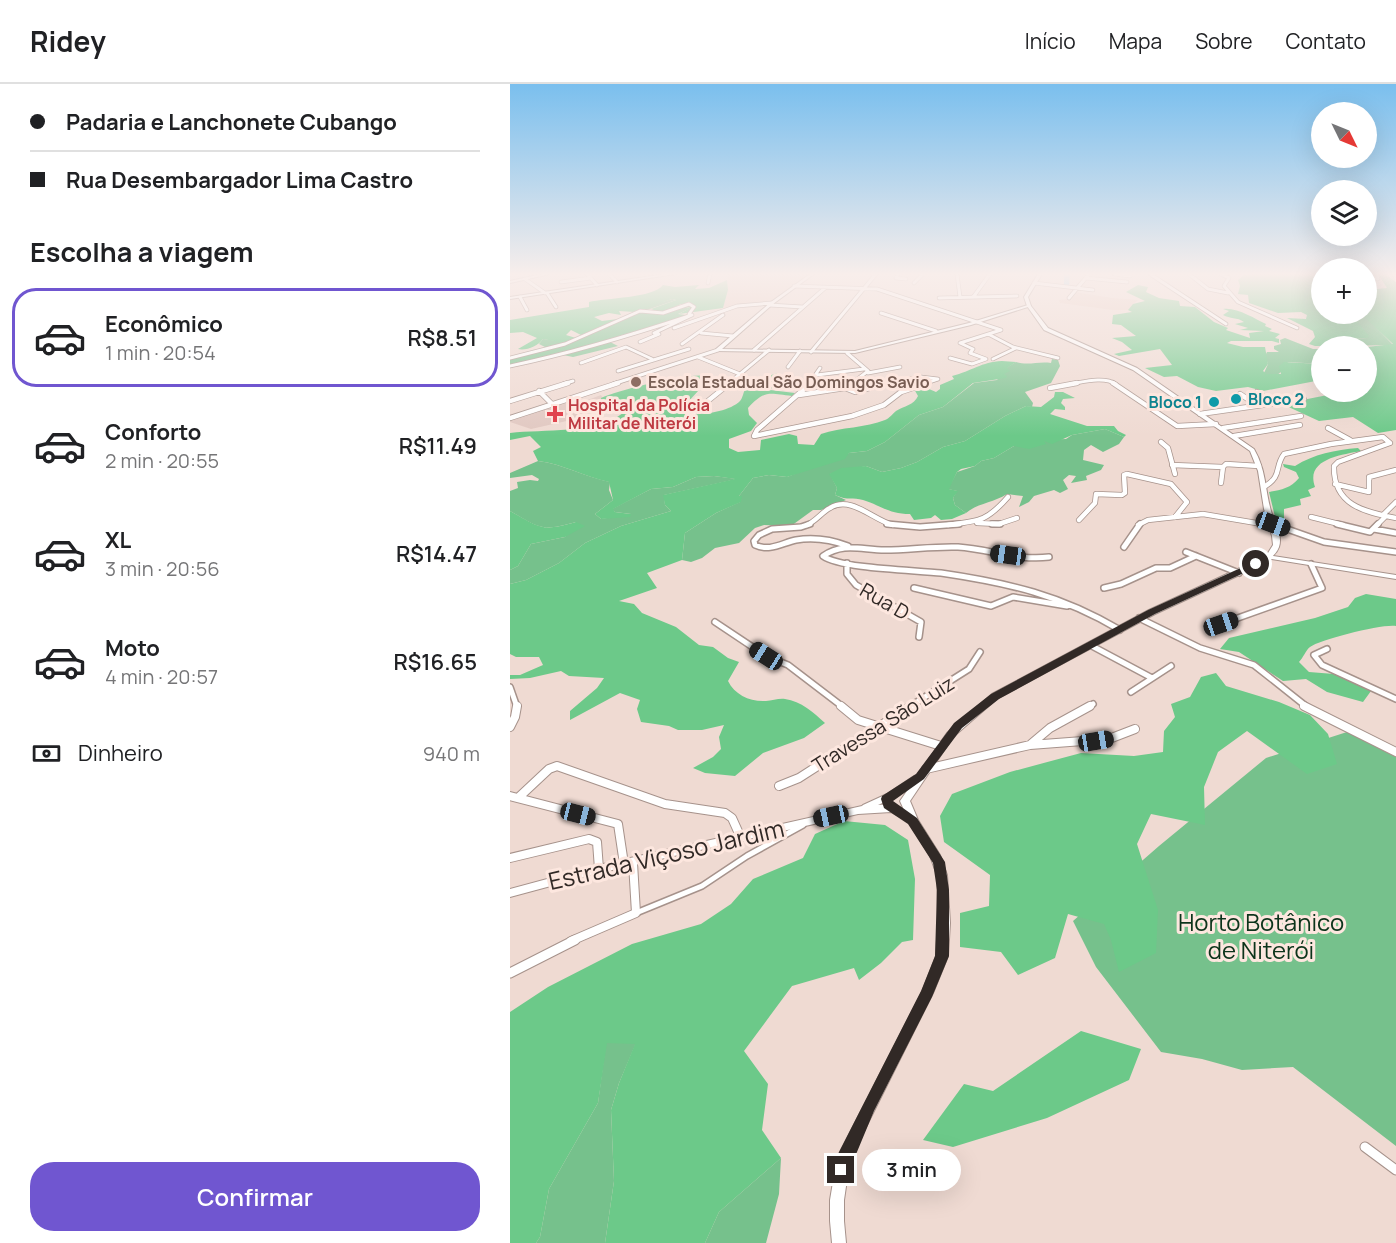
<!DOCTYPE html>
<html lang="pt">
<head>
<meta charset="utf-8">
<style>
  :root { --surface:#fff; --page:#f6f6f6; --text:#202124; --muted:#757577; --line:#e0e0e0; --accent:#7056d0 }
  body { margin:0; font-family:Manrope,sans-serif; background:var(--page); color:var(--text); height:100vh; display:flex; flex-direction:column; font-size:22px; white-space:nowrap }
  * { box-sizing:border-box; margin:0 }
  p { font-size:20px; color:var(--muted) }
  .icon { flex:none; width:33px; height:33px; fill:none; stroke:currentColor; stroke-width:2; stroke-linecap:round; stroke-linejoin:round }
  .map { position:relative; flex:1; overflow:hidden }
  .drawer { display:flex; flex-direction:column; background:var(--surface); width:510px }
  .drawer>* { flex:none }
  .guide { display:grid; align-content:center; height:132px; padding:0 30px; background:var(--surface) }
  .needle { width:39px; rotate:133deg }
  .tools { position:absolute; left:801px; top:18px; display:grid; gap:12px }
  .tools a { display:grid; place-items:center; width:66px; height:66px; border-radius:50%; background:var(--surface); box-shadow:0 6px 24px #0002; font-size:30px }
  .end { position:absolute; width:27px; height:27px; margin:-14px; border:8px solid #312926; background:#fff; box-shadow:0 0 0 3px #fff }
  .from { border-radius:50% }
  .bubble { position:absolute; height:42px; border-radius:21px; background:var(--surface); box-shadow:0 6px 24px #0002; font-size:20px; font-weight:600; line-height:42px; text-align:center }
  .car { position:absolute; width:18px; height:36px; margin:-18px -9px; border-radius:8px; box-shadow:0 0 4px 2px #0007; background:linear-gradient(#222 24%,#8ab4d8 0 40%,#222 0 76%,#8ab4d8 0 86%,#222 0) }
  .guide b { display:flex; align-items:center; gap:21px; height:57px; font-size:22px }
  .guide b+b { border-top:2px solid var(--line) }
  .guide i { width:15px; height:15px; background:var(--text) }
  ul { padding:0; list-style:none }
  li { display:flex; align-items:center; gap:18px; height:99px; margin:0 12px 9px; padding:0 18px; border:3px solid transparent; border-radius:24px }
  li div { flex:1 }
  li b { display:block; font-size:22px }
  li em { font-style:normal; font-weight:600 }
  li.active { border-color:var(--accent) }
  li>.icon { width:54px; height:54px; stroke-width:1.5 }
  h2 { padding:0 30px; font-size:27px; line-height:72px }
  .pay { display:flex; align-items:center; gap:15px; height:66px; padding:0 30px; font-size:22px }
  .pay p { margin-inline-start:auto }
  .button { display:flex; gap:12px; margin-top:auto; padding:12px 30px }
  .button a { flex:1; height:69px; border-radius:24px; background:var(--accent); color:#fff; font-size:24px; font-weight:600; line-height:69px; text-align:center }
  header { display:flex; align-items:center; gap:36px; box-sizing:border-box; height:84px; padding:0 30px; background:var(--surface); border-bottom:2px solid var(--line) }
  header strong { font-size:28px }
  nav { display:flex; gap:33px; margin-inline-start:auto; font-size:21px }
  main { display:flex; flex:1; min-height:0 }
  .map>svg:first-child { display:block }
  .built { fill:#e9cdc2 }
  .medical { fill:#e1c8c1 }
  .green { fill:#76c18c }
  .forest { fill:#6cc989 }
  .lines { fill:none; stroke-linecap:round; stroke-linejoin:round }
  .stream { stroke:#76cff8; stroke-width:1.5 }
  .river { fill:#76cff8; fill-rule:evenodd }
  .pedestrian-casing { stroke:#a6928b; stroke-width:8 }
  .minor-far4-casing { stroke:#a6928b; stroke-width:4.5 }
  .minor-far3-casing { stroke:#a6928b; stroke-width:6 }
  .minor-far2-casing { stroke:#a6928b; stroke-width:8 }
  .minor-far1-casing { stroke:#a6928b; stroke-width:10 }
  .minor-casing { stroke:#a6928b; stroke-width:11 }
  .tertiary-casing { stroke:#a6928b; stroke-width:2 }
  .secondary-casing { stroke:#a6928b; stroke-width:2 }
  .pedestrian { stroke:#fff; stroke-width:5 }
  .minor-far4 { stroke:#fff; stroke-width:3 }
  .minor-far3 { stroke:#fff; stroke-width:4.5 }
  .minor-far2 { stroke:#fff; stroke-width:5 }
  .minor-far1 { stroke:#fff; stroke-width:8 }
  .minor { stroke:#fff; stroke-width:9 }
  .tertiary { fill:#fff; fill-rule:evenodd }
  .secondary { fill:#fff; fill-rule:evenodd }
  .route { fill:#312926 }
  .education-dot { fill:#8d6e63; stroke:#fde7df; stroke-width:2 }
  .culture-dot { fill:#0f9aa8; stroke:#fde7df; stroke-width:2 }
  .health-dot { fill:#e0444e; stroke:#fde7df; stroke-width:2 }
  .labels { text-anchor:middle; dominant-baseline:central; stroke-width:6; stroke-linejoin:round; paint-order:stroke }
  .far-education-label { font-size:16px; font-weight:bold; fill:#785e54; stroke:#fde7df; text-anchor:start }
  .far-culture-label { font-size:16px; font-weight:bold; fill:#0d838f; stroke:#fde7df; text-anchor:start }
  .far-health-label { font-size:16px; font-weight:bold; fill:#be3a42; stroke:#fde7df; text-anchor:start }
  .street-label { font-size:20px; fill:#312926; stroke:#fde7df }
  .near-street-label { font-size:24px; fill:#312926; stroke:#fde7df }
  .near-park-label { font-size:24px; fill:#0c341b; stroke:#fde7df }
</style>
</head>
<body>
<header>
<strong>Ridey</strong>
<nav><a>Início</a><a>Mapa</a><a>Sobre</a><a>Contato</a></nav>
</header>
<main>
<section class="drawer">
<div class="guide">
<b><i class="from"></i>Padaria e Lanchonete Cubango</b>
<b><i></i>Rua Desembargador Lima Castro</b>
</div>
<h2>Escolha a viagem</h2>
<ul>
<li class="active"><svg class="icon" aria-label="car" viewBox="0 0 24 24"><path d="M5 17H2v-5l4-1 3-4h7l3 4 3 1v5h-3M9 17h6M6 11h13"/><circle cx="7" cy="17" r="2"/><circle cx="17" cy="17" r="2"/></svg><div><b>Econômico</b><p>1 min · 20:54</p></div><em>R$8.51</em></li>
<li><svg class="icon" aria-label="car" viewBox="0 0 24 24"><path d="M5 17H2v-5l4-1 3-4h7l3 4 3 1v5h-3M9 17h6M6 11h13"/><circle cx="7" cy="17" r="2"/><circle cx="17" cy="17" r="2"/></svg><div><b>Conforto</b><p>2 min · 20:55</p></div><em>R$11.49</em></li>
<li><svg class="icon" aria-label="car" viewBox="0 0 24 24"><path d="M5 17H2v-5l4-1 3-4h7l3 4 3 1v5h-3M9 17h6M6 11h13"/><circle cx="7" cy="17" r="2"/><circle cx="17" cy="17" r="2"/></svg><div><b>XL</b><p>3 min · 20:56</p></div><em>R$14.47</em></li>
<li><svg class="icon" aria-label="car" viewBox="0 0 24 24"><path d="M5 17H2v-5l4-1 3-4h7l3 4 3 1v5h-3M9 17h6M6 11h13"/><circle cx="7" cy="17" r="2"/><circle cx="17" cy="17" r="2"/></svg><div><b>Moto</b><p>4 min · 20:57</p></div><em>R$16.65</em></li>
</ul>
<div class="pay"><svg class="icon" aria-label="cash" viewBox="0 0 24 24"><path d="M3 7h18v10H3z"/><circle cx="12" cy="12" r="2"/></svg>Dinheiro<p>940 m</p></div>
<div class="button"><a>Confirmar</a></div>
</section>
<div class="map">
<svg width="886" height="1159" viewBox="0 0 886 1159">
  <rect width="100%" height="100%" fill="#efdad2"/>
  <path class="built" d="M217,190L263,191L300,190L261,217L213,224L218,206Z
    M564,208L602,214L628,216L618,226H603L550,219L549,216L558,215Z"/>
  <path class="medical" d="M91,311L94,316L75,324L76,332L70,334L21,345L0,338V334L67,313L75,317Z"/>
  <path class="green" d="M162,215L166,216L137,226L151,229L170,222L181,224L168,230L176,231L100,258L108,262L63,273L53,271L0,282V274L37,264L29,260L33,255L49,257L66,254L136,226L132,224Z
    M841,230H851L857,234L883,261L831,262L826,256L857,254Z
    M775,254L803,265H811V280L778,278C771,289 768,295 754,289L758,280L755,272L757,268H769L764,265V262L771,260L770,256Z
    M542,275L548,276L550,282L541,299L515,308L523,319L522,323L516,322L495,332L455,357L433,363L407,378L391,384L372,388L356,382L320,390L327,404L325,411L336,416L311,426H303L281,442L254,441L245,444L229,459L205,464L192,474L181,478L172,476L175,449L206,429L230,418L229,412L243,394L259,391L277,393L339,369L357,367L375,358L409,331L433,323L464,299L487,296L496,284L506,278C519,282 528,277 541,279Z
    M595,345L614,353L609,360L593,368L581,361L574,366L573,376L594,381L591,386L576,392L577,396L561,399L566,392L559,391L553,396L558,405L550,409L544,406L524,412L519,418L509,423L513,412L497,410C483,419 468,419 456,429L445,421L443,414L447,407L438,405L447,388L465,382L471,377L484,374L504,362L533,356L556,355L562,351Z
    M28,377C53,380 75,393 100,398L99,406L103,416L85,430L91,435L121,430L105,428L102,425L141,405L163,403L186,393L204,392L227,395L154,411L155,421L161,427L111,442L75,459L49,479L16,496L0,500V486L8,482L21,460L55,453L66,438C31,448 30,444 0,427V407L8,404L7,398L20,396L28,397L29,395L22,391L0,394V389Z
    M837,648L886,673V1062L783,983L732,986L692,975L651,968L586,883L563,837L649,762L756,674Z
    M96,959H126L109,999L101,1026L104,1097L95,1159H26L30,1153L39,1105L88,1019Z
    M271,1074L269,1110L256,1159H195L209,1128Z"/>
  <path class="forest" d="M739,190H799L811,197L812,230H841L859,252L857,254L827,256L830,262H805L799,260L805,253L803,247L777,234L796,235L797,231L791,228L768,229L739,219L738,211L728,210L730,202L728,196L734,191H741Z
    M868,190H880L876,191L886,198V346L868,349L843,333L809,337L772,320L828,309L827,308H856L857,263L883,260L851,230H856L857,206L877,204Z
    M217,196L218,206L213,224L169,230L180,224L171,220L152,229L141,225L166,216L162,215L125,228L109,227L111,231L99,229L84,233L92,237L108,235L71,251L61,246L56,251L66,254L55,259L33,255C28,262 16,267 8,265L27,254L13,248L0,249V236L79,223V218C95,214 144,214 153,201L165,203L189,201L185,205L199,204Z
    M628,201L638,203L636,208L649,214L669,217L670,222L685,223L704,238L718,244L716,246L740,254L739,249L754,247L730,246L738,244L725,240L734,238C727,233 720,235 713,231L719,227L713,225C727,223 745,235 756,240L755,242L762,245L759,247L770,250L765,254L769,255V259L762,257H721L717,259L733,263H755L758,280L753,287L757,290H771L769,282L774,278L811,280V296L753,307L738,303L706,307L688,303L667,292L654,293L635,284L662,281L650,265L609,272L604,270L622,266L612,258L602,254L626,252L611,241L602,240L603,231L622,228L618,226L623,220L635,217L616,208Z
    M492,277L506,278L497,284L500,287L494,290L497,292L496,294L463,299L433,323L409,331L375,358L357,367L339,369L335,375L277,393L259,391L243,394L229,412H232L231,418L206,429L175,449L172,476L137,489L147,504L109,517L124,520L132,529L166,543L189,561L203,563L218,574L229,578L218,597C225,611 240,618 256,617C262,617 269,614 275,615C291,617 304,629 315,639L294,654L253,669L225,692L195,689L183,684L203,673L211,665L209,653L214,641L192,646H168L159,642L131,638L127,625L130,616L110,609L60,636V627L87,604L94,594L59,592L51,587L20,594L0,595V591H10L33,581L29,573H6L0,570V500L16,496L49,479L75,459L111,442L161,427L155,421L153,411L225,395L204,392L186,393L163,403L141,405L103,425L105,428L121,430L120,433L91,435L85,430L103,416L99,398C75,393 53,380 28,377L23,367L31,363L20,352L0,356V349C34,345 85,350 113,329L91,317V314C110,306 184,286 201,293L177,319L163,328C179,333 217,330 230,317C233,314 233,308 236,304L252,302L254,298L249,296L267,289L271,293L260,306L285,309L282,312C258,309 255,306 238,324L239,331L247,339L241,347L219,355V364L228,368L250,366L251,356L279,350L287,352L288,360L304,361L311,350C331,343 356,344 375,336C380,334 382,330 386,327C394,322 404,321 408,312L404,305H419L426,308L430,305V301L444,295L442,292C462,287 471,278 492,277Z
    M545,308H553L565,314L553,315L551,319L555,323V326L545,325L540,330L577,342H604L608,347L616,351L614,353L595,345L562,351L542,360L534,357L536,360L519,365L504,362L484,374L471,377L465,382L451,385L447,388L439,405L448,407L443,414L445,421L456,429L442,435L431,436L425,431L421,434L404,436L400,430C379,430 372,422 353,416C343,413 338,417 325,411L327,404L319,390L331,384L356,382L372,388L391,384L407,378L433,363L455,357L495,332L516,322L531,323L544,313Z
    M848,364L851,367C831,371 795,375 805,403L798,406L801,412L790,415L791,421L774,425V443L767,441L759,408C771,406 781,404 789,394L786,388L774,383L773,380L785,382C804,370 825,366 848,364Z
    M0,427C31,444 31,448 66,438L75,442L55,453L21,460L8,482L0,486Z
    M856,510L886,515V542C876,539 810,555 800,563C796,566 793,574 789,578L799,588L824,590L861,607L853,618L817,608L796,595L773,597L729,568L710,565L719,554L805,534L838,523L845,514Z
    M706,589L716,602L769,618L800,631L818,650L827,680L797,690L737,647L708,668L694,703L695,741L641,730L627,760L648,826L646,869L609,888L601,856L594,840L558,830L545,874L508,891L491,868L450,863V829L479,822L480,791L434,758L430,732L442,710L500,688L571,669L624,672L653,668L654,647L665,633L661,620L680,613L691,593Z
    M334,737L375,741L398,756L405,795L403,856L392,858L371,879L349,896L344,884L282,902L234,967L258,1000L252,1046L271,1074L209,1128L195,1159H95L104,1097L101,1026L109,999L125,960L97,959L88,1019L39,1105L30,1153L26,1159H0V928L38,903L122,860L191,840L221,820L243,795L293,774L305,750Z
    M571,947L631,965L619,996L537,1034L443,1063L413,1056L454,1000L483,1007Z"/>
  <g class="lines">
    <path class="stream" d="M0,197L21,192"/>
    <path class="river" d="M554,190H560L559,203L554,202Z"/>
    <g class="pedestrian-casing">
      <path id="pedestrian" d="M126,829L192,802L237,772L293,741"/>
    </g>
    <g class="minor-far4-casing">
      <path id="minor-far4" d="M77,190L87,201
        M99,190L107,198
        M388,190L386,194L396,195
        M447,190L450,213
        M604,190L620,192
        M640,190L716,240
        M679,190L698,205L718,209
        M711,190L719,194L714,202L728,218L787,244
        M807,190L812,193
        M856,192L868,195L867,190
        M576,194L617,198
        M15,195L35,209
        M51,198L81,194
        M198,199L200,190
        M404,199L413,190
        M524,199L583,206
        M284,202L367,205L491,246
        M37,209L46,223
        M464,212L480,190
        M10,213L17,226
        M429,214L507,212
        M559,214L579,190
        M259,221L293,223
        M371,229L426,247
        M164,244L227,222L262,219
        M191,249L223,252
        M480,251L503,263L548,274
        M130,258L149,250
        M172,260L213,231
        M244,266L315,204
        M301,268L366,190
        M337,269L358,287L341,300
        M188,273L230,290
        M0,274L55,260L130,227L153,229L179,220L184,223L179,230
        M440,274L462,280L476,275L460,269L463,265L450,259L491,246
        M483,275L506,264
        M71,279L116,263L142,275
        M0,282C62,269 122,251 182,231L144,249L148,250
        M278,283L290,267
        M108,287L179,265
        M358,289L390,283
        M307,291L354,285
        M53,300L63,297
        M103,300L208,266
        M218,300L259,266
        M299,300L310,284
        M371,300L411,293L428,295L413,300
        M560,300C573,298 594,292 606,300"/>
    </g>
    <g class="minor-far3-casing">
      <path id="minor-far3" d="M301,299L247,346L244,352L342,332L374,321L391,308L418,299
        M603,299L667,342L706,340
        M335,304L345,308L377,299
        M540,304L567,299
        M29,307L42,320
        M747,308L763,319
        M730,310L747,321
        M289,311L335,304L343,299
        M0,317L58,299
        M183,329L220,299
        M690,330L794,315
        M0,334L108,299
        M713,344L791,332
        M818,344L840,356
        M724,352L790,341
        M651,358L658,364L665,390
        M662,381L713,383
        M711,399L713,383L716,380L749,382
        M825,400L859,408V393L886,386
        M754,403C773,392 764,383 774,370L821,360L873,353L880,359L828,378L824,382C823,421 854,428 886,434
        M873,431L886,418
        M801,433L833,441
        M569,436L585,419L586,410L612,411L615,409L614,391L617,390L661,400L677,418L665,433
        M467,439L489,440L507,434
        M763,440L766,441
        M297,441C306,437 312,428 320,424C341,411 363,436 383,441
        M438,441C470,437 477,437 498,413
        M628,441L638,436L693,430L758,441
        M867,441L876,432"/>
    </g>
    <g class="minor-far2-casing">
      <path id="minor-far2" d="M300,440L291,443L262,445L249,451L244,457L245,461C260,468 272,459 286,456C304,453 322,456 338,462
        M377,440L410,443L449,440
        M482,440H490
        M750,440L763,442
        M763,440L814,458L886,468
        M827,440L860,448L868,440
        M864,445L886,449
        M614,463L630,440
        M676,468L729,489
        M539,473C508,477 479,465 448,463C424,462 399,466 375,466C351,466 334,458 313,472C331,485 405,486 431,489C499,499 551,511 610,546
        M337,479V490L346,501L411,538L409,553
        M404,504L481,522L503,513L557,522
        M594,504L611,500L646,484H660L686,472
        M629,534L690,564L744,581L797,623
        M205,538L256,572L278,581L333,623
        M711,540L812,504L801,480
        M582,562L642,594
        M817,565L804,571L812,581L886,615
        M0,603L7,623
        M621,608L661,582
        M399,623L459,585L470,568
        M578,623L583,620"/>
    </g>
    <g class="minor-far1-casing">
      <path id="minor-far1" d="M331,622L348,636L431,662
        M794,622L886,668
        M0,643L5,633L7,622
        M521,660L540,644L580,622
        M416,685L520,661L599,655L625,645
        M269,702L289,694L401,622
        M0,712L108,740L114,780
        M8,714L39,685L47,682L155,720L215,729L222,734L231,754
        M0,774L79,755L87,758L89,785
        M61,857L126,829L123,779"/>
    </g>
    <g class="minor-casing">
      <path id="minor" d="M0,889L65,856
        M855,1063L886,1086"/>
    </g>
    <g class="tertiary-casing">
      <path id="tertiary" d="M32,190H40L0,199V197Z
        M300,190H304L263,220L212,265L345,267L459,239L518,221L521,222L461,241L345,269L206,267V265L261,218Z
        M757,471L886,491V495L755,474L754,473Z"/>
    </g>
    <g class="secondary-casing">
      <path id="secondary" d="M155,190H166L0,215V213Z
        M528,190H532L518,213L521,222L538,244L627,284L744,365C756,385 755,406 761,427C764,438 773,451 769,463C766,472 756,477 749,482L645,530L488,614L443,653L400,717L408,736L430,771L437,791L440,839L438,872L423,909L340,1075L334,1116V1137L336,1159H322L320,1137V1116L327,1074L412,908L426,872L428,839L427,791L420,772L399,738L381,728L348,730L89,789L0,813V805L89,781L352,722L353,721L377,710L404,692L408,691L437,649L482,610L639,526L743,478L758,469L763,461L762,452L754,425L748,387L740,367L623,286L534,246L517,222L514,213ZM399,704L390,717L394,726L383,720L368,721L383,714Z"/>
    </g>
    <use href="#pedestrian" class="pedestrian"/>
    <use href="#minor-far4" class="minor-far4"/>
    <use href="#minor-far3" class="minor-far3"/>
    <use href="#minor-far2" class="minor-far2"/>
    <use href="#minor-far1" class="minor-far1"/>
    <use href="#minor" class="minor"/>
    <use href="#tertiary" class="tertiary"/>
    <use href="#secondary" class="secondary"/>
  </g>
  <linearGradient id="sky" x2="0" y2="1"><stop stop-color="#7abfee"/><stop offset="0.54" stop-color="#f8eeeb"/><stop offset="1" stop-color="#f8eeeb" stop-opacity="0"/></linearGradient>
  <rect width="886" height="352" fill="url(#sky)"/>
  <path class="route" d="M746,477L750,480L749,482L645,530L489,615L452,644L414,695L383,717L407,734L435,778L439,806V872L422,913L364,1027L337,1092L331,1094L325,1092L323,1086L329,1068L411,907L425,872L427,806L423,779L398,740L374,724L371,715L372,712L406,690L444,639L481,610L638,526Z"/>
  <circle class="education-dot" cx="126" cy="298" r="6"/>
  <g class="culture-dot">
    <circle cx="726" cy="315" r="6"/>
    <circle cx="704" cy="318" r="6"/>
  </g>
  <path class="health-dot" d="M42 321h6v6h6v6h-6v6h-6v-6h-6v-6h6z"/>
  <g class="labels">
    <g class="far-education-label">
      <text x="138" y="298">Escola Estadual São Domingos Savio</text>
    </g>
    <g class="far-culture-label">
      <text x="738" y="315">Bloco 2</text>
      <text x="692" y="318" text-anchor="end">Bloco 1</text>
    </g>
    <g class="far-health-label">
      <text x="58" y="321">Hospital da Polícia<tspan x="58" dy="18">Militar de Niterói</tspan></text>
    </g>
    <g class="street-label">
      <text transform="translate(375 517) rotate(30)">Rua D</text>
      <text transform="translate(373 640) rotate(-32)">Travessa São Luiz</text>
    </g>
    <g class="near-street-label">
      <text transform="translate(156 770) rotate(-13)">Estrada Viçoso Jardim</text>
    </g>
    <g class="near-park-label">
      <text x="751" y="837">Horto Botânico<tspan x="751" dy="28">de Niterói</tspan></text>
    </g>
  </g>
</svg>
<div class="tools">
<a><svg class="needle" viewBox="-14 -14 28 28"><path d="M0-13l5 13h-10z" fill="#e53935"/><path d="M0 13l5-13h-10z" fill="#757577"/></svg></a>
<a><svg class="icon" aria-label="layers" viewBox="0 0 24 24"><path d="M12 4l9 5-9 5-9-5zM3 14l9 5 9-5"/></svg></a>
<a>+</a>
<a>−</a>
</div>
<i class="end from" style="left:746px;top:480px"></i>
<i class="end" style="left:331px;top:1086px"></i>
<div class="bubble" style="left:352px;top:1065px;width:99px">3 min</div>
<i class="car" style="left:763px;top:440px;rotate:110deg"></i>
<i class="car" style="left:498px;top:471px;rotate:278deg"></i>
<i class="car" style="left:711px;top:540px;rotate:71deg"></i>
<i class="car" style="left:256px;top:572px;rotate:302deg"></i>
<i class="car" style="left:586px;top:657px;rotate:81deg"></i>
<i class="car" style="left:68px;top:730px;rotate:104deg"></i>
<i class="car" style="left:321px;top:732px;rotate:258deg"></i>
</div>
</main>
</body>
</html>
